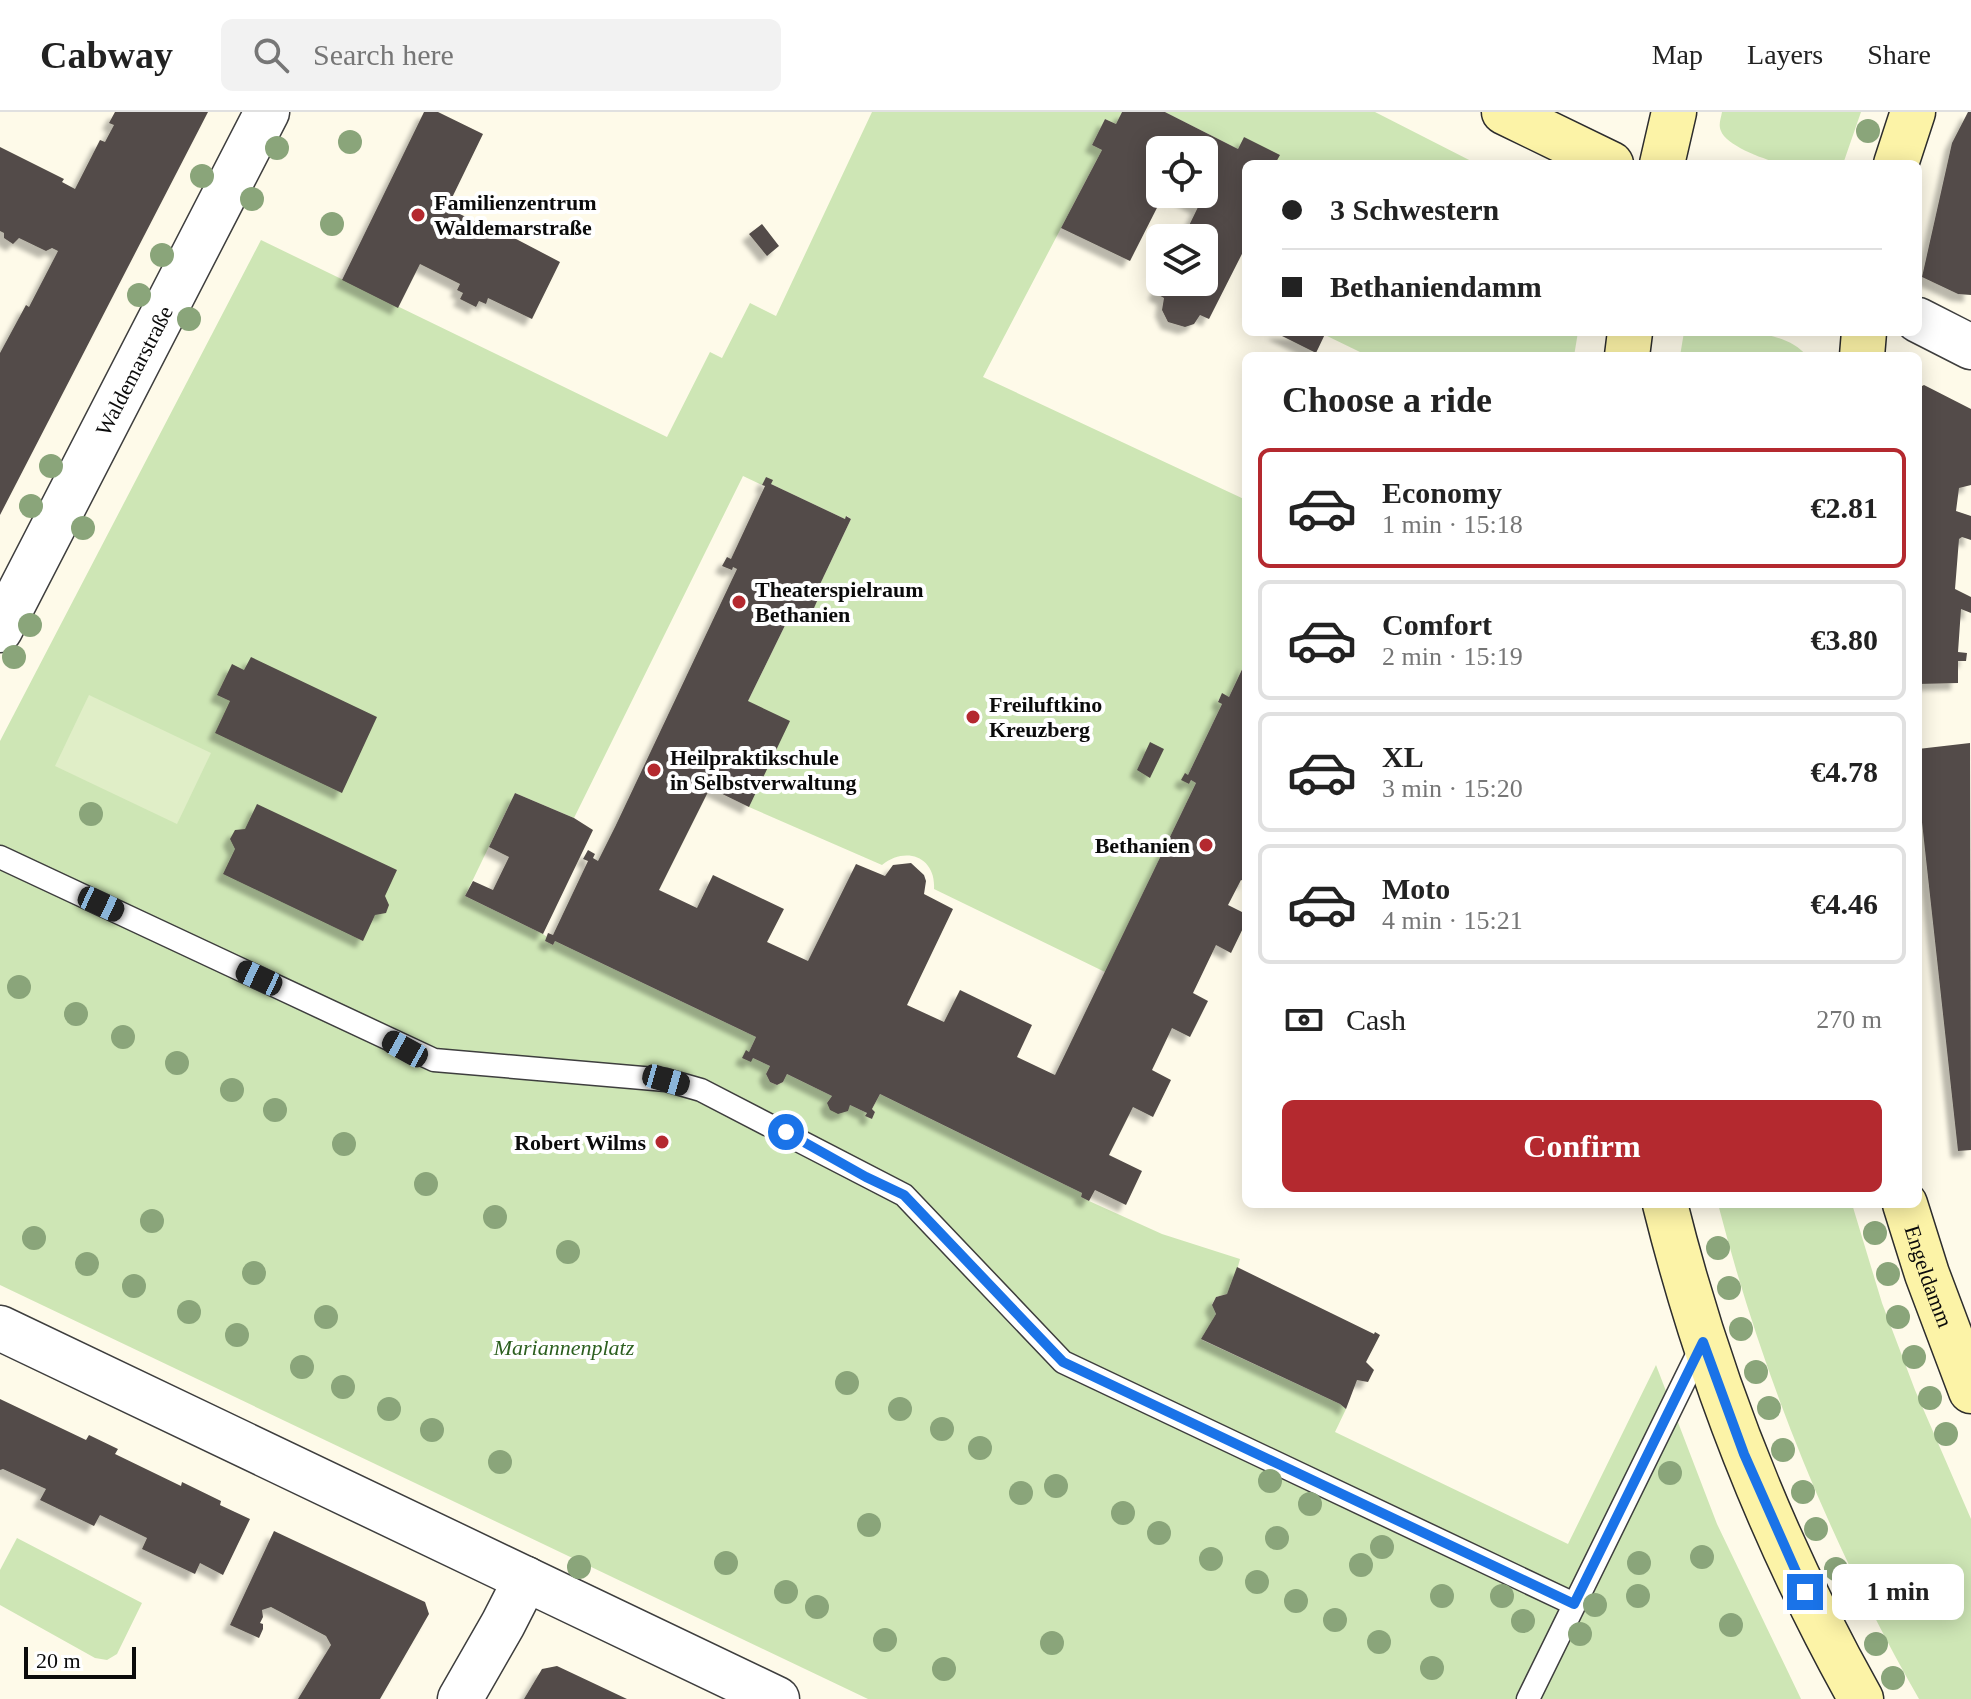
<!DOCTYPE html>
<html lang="en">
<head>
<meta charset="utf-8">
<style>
  :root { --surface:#fff; --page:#f2f2f2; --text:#222; --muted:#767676; --line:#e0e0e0; --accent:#b4292f }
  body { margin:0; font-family:"Times New Roman",serif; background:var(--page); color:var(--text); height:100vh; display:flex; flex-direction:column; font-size:30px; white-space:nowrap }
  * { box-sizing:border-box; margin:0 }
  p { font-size:26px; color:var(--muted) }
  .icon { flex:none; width:44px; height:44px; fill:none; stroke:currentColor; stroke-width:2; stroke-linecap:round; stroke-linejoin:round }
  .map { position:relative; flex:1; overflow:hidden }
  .side { position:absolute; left:1242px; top:240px; width:680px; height:856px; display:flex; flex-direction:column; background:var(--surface); border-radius:12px; box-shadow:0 4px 20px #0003 }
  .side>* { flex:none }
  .guide { position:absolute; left:1242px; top:48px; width:680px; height:176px; border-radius:12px; box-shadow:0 4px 20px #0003; display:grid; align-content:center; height:176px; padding:0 40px; background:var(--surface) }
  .fabs { position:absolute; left:1146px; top:24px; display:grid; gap:16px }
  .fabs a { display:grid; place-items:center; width:72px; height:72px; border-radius:12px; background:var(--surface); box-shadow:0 4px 20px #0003; font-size:40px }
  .scale { position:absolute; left:24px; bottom:20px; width:112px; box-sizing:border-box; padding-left:8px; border:4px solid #0b0b0b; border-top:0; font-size:22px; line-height:28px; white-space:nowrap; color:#0b0b0b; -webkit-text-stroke:6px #fff; paint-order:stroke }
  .end { position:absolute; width:36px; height:36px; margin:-18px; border:10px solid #1a73e8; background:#fff; box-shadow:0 0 0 4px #fff }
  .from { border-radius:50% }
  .bubble { position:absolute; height:56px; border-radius:12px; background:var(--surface); box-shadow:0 4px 20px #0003; font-size:26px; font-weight:800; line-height:56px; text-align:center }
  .car { position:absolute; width:24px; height:48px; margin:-24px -12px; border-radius:10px; box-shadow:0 0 6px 2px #0007; background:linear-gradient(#222 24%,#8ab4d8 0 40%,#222 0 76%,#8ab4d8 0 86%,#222 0) }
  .guide b { display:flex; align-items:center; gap:28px; height:76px; font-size:30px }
  .guide b+b { border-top:2px solid var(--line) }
  .guide i { width:20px; height:20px; background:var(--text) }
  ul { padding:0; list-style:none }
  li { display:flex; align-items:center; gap:24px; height:120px; margin:0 16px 12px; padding:0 24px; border:4px solid var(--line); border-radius:12px }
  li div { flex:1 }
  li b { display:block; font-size:30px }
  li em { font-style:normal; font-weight:800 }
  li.on { border-color:var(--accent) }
  li>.icon { width:72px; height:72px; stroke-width:1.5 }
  h2 { padding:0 40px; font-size:36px; line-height:96px }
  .pay { display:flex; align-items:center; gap:20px; height:88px; padding:0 40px; font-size:30px }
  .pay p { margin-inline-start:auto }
  .cta { display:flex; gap:16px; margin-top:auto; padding:16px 40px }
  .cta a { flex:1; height:92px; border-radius:12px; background:var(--accent); color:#fff; font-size:32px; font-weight:800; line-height:92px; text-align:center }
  header { display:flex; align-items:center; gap:48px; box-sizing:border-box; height:112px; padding:0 40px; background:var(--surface); border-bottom:2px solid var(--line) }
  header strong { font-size:38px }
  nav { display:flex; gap:44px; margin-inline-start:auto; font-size:28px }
  .search { width:560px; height:72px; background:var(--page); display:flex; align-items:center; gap:20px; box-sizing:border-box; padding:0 28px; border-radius:12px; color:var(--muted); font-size:30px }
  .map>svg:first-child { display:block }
  .green { fill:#cee6b5 }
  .pitch { fill:#e0eec7 }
  .building { fill:#534c48; filter:url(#shadow) }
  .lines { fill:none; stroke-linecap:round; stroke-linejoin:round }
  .lane-casing { stroke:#3e3e3e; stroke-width:25 }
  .street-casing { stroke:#3e3e3e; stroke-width:47 }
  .secondary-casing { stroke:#2d2d2d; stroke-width:47 }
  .lane { stroke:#fff; stroke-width:22 }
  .street { stroke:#fff; stroke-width:44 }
  .secondary { stroke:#fcf3a7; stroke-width:44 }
  .tree { fill:#8aa57a }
  .route { stroke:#1a73e8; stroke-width:10 }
  .poi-dot { fill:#b4292f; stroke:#fff; stroke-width:3 }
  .labels { text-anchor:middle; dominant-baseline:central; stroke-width:8; stroke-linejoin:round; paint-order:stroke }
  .poi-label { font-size:22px; font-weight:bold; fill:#0b0b0b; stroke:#fff; text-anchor:start }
  .street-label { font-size:22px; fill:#0b0b0b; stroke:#fff }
  .park-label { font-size:22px; font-style:italic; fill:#2c5f1f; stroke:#fff }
</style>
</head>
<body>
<header>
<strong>Cabway</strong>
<div class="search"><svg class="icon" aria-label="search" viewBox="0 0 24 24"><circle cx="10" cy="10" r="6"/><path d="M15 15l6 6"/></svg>Search here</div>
<nav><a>Map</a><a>Layers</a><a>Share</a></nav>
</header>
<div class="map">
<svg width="1971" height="1587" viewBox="0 0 1971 1587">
  <defs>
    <filter id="shadow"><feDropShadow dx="-7" dy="7" stdDeviation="2" flood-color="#0004"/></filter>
  </defs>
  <rect width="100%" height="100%" fill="#fefae9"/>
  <path class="green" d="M872,0H1122L1116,12L1105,7L1092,33L1102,38L983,265L1246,388V549L1229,585L1222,582L1218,589L1222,592L1188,663L1185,662L1182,668L1189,672L1191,668L1196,671L1105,860L934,777C936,744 905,734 882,753L749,695L748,589L794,495L811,503L818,487L814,485L851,407L847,404L845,407L771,372L766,365L762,373L743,364L574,706L515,681L465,784L543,822L547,825L545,829L553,833L555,829L756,925L749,940L746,938L753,946L770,954L766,962L770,970L777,973L783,970L787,962L832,984L827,991L847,999L850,993L867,1001L866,1004L872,1007L875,1000L872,997L880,982L1082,1081L1081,1085L1089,1089L1162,1122L1240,1147L1236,1162L1227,1182L1216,1185L1212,1192L1216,1202L1202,1228L1340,1292L1346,1297L1335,1320L1568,1432L1656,1253L1717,1412L1801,1587H868L0,1173V629L261,128L667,325L710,240L722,246L750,191L776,204Z
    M1165,0H1375L1477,52H1275L1244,25L1238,37Z
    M1722,0H1861L1843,52C1825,52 1805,54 1787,52C1771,51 1726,34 1721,19C1718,13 1721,6 1722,0Z
    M1326,220H1578L1574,244H1358L1360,240L1325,223Z
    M1684,220C1720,220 1781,213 1807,244H1680Z
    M1718,1092H1852L1882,1191L1915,1278L1971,1407V1587H1919C1830,1431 1763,1266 1718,1092Z
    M17,1426L142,1491L117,1542L107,1548L95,1546L0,1493V1458Z"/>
  <path class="pitch" d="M89,583L211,641L177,712L55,654Z"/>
  <path class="building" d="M115,0H208L0,403V241L26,193L29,195L58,139L52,136L46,139L19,126L13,132L4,126V121L0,119V35L64,67L62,70L75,77L100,28L105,30L114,13L109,11Z
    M424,0H438L483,22L447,96L483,113L484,110L560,150L532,207L488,186L486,192L479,189L476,195L460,187L463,181L457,178L460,172L420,152L398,196L342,168Z
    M1122,0H1165L1238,37L1244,25L1280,43L1275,52H1246V134L1209,207L1200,203L1194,212L1185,215L1168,210L1162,198L1164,186L1155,181L1161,170H1204V126H1183L1198,95L1174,82H1204V38H1160V82H1164L1130,149L1061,116L1102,38L1092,33L1105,7L1116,12Z
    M1968,0H1971V183L1958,182L1922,165L1952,31Z
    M762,112L779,134L767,144L749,122Z
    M1274,220H1326L1316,241Z
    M1924,273L1971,297V373L1959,376L1956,399L1971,404V428L1962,425L1959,427L1955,477L1971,485V501L1961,497L1958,540L1967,541L1966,549H1958V571L1918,572V276Z
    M766,365L773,368L771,372L845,407L846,404L851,407L814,485L818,487L811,503L794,495L748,589L790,609L749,695L710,676L659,778L697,796L713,763L784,797L767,830L808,849L856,752L885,764L893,753L911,751L924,763L926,769L924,782L953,797L907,893L944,910L960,878L1032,913L1017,945L1055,963L1196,671L1191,668L1189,672L1181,668L1185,661L1188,663L1222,592L1218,590L1222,581L1229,585L1246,549V770L1241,768L1228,793L1246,802V810L1231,841L1216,833L1193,881L1208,889L1190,925L1172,916L1152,958L1171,968L1153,1005L1133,995L1109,1043L1142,1059L1126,1093L1095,1078L1089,1089L1081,1085L1082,1081L880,982L872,997L875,1000L872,1007L865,1004L867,1001L850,993L848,999L838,1002L830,998L827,991L832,984L787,962L783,970L777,973L770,970L766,962L770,954L753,946L751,950L742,946L746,938L749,940L756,925L555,829L553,833L545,829L548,821L553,823L588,749L583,747L588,738L595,742L593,746L598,749L616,713L737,457L733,455L732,458L722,454L727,445L731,447L765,374L762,373Z
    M251,545L377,605L342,681L215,621L230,589L217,583L232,552L244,558Z
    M1150,630L1164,637L1150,666L1137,658Z
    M1970,631L1971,1038L1958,1039L1918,674V637Z
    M515,681L574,706L593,718L543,822L465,784L473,769L493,778L509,745L489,735Z
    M257,692L397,758L385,784L389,793L386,801L375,803L363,829L223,762L235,737L230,727L235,718L245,717Z
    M1237,1155L1374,1222L1375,1220L1380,1223L1366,1250L1374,1258L1368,1270L1357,1268L1346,1297L1340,1292L1201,1227L1216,1202L1212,1193L1216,1185L1227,1182Z
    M0,1287L86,1328L89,1323L118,1337L115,1342L181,1374L182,1370L221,1389L220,1393L250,1407L223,1463L200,1451L195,1462L142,1437L147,1426L100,1403L94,1414L40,1388L46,1377L3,1357L0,1358Z
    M274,1419L425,1490L429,1502L380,1587H298L331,1533L326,1524L271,1495L262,1498L263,1505L260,1511L263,1512V1517L259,1526L230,1513Z
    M557,1554L627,1587H524L542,1557Z"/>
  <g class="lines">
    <g class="lane-casing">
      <path id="lane" d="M0,745L434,948L666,968L701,978L904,1083L1063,1250L1574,1492
        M1528,1587L1703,1231"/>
    </g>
    <g class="street-casing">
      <g id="street">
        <path d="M1918,208L1971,235"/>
        <path id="s1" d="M0,518L267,0"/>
        <path d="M0,1216L777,1587"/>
        <path d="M460,1587L503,1512L526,1467"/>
      </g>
    </g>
    <g class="secondary-casing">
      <g id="secondary">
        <path d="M1504,0L1611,52"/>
        <path d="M1662,52L1674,0"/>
        <path d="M1896,52L1913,0"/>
        <path d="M1627,244L1630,220"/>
        <path d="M1862,244L1864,220"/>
        <path d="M1665,1092C1708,1265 1774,1432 1861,1587"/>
        <path id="s2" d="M1905,1092L1927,1162L1971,1279"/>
      </g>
    </g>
    <use href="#lane" class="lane"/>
    <use href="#street" class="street"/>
    <use href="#secondary" class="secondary"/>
  </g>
  <g class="tree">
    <circle cx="1868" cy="19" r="12"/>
    <circle cx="350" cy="30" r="12"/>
    <circle cx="277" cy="36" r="12"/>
    <circle cx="202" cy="64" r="12"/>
    <circle cx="252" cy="87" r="12"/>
    <circle cx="332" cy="112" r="12"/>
    <circle cx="162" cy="143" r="12"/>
    <circle cx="139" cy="183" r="12"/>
    <circle cx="189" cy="207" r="12"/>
    <circle cx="51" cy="354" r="12"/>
    <circle cx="31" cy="394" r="12"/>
    <circle cx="83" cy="416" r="12"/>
    <circle cx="30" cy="513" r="12"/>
    <circle cx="14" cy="545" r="12"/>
    <circle cx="91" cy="702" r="12"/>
    <circle cx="19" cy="875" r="12"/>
    <circle cx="76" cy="902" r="12"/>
    <circle cx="123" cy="925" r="12"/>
    <circle cx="177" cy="951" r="12"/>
    <circle cx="232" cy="978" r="12"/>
    <circle cx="275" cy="998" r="12"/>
    <circle cx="344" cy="1032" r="12"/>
    <circle cx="426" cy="1072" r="12"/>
    <circle cx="495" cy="1105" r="12"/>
    <circle cx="152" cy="1109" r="12"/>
    <circle cx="1875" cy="1121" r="12"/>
    <circle cx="34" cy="1126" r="12"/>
    <circle cx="1718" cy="1136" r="12"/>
    <circle cx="568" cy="1140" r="12"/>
    <circle cx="87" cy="1152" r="12"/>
    <circle cx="254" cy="1161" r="12"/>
    <circle cx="1888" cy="1162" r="12"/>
    <circle cx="134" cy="1174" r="12"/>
    <circle cx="1729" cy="1176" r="12"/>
    <circle cx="189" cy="1200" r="12"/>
    <circle cx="326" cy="1205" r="12"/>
    <circle cx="1898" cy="1205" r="12"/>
    <circle cx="1741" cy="1217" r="12"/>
    <circle cx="237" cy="1223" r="12"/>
    <circle cx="1914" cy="1245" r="12"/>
    <circle cx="302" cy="1255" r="12"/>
    <circle cx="1756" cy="1260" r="12"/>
    <circle cx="847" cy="1271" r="12"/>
    <circle cx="343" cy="1275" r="12"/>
    <circle cx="1930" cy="1286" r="12"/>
    <circle cx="1769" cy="1296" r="12"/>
    <circle cx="389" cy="1297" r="12"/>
    <circle cx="900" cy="1297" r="12"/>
    <circle cx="942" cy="1317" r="12"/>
    <circle cx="432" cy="1318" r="12"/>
    <circle cx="1946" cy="1322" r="12"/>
    <circle cx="980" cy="1336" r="12"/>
    <circle cx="1783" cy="1338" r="12"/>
    <circle cx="500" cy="1350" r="12"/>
    <circle cx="1670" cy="1361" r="12"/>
    <circle cx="1270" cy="1369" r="12"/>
    <circle cx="1056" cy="1374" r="12"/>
    <circle cx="1803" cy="1380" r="12"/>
    <circle cx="1021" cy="1381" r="12"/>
    <circle cx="1310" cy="1392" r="12"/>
    <circle cx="1123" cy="1401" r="12"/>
    <circle cx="869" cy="1413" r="12"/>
    <circle cx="1816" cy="1417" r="12"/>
    <circle cx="1159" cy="1421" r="12"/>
    <circle cx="1277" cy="1426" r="12"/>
    <circle cx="1382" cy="1435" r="12"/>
    <circle cx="1702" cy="1445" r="12"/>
    <circle cx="1211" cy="1447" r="12"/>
    <circle cx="726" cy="1451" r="12"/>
    <circle cx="1639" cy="1451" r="12"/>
    <circle cx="1361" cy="1453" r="12"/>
    <circle cx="579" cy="1455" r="12"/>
    <circle cx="1836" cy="1457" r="12"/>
    <circle cx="1257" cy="1470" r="12"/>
    <circle cx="786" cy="1480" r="12"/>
    <circle cx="1442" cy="1484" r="12"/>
    <circle cx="1502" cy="1484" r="12"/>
    <circle cx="1638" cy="1484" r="12"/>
    <circle cx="1296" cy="1489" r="12"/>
    <circle cx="1853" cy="1490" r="12"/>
    <circle cx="1595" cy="1493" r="12"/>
    <circle cx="817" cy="1495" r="12"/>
    <circle cx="1335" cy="1508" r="12"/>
    <circle cx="1523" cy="1509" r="12"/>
    <circle cx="1731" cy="1513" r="12"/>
    <circle cx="1580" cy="1522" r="12"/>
    <circle cx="885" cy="1528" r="12"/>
    <circle cx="1379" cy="1530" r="12"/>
    <circle cx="1052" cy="1531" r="12"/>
    <circle cx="1876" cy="1532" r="12"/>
    <circle cx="1432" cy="1556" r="12"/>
    <circle cx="944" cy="1557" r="12"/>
    <circle cx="1893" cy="1566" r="12"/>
  </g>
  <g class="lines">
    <path class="route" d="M786,1020L866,1065L904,1083L1063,1250L1574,1492L1703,1230L1744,1342L1805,1480"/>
  </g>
  <g class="poi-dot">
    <circle cx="418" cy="103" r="8"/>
    <circle cx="739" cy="490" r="8"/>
    <circle cx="973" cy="605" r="8"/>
    <circle cx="654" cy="658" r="8"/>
    <circle cx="1206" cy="733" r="8"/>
    <circle cx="662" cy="1030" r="8"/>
  </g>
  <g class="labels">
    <g class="poi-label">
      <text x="434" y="90">Familienzentrum<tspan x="434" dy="25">Waldemarstraße</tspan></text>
      <text x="755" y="477">Theaterspielraum<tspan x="755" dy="25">Bethanien</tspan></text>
      <text x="989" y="592">Freiluftkino<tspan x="989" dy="25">Kreuzberg</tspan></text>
      <text x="670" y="645">Heilpraktikschule<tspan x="670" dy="25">in Selbstverwaltung</tspan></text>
      <text x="1190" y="733" text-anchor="end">Bethanien</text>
      <text x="646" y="1030" text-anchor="end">Robert Wilms</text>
    </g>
    <g class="street-label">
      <text stroke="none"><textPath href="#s1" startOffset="292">Waldemarstraße</textPath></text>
      <text stroke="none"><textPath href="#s2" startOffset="76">Engeldamm</textPath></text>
    </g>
    <g class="park-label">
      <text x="564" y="1235">Mariannenplatz</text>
    </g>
  </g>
</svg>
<div class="fabs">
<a><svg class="icon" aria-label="locate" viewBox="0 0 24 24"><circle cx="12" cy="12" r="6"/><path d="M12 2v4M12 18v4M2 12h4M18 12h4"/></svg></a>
<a><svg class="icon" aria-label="layers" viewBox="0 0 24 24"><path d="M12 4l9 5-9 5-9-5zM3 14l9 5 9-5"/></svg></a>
</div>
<div class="scale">20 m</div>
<i class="end from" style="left:786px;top:1020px"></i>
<i class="end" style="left:1805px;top:1480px"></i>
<div class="bubble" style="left:1832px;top:1452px;width:132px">1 min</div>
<i class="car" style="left:101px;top:792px;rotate:115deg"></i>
<i class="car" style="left:259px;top:866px;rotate:295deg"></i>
<i class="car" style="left:405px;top:937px;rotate:299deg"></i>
<i class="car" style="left:666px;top:968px;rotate:106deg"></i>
<div class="guide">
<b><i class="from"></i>3 Schwestern</b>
<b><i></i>Bethaniendamm</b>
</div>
<section class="side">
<h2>Choose a ride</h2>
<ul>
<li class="on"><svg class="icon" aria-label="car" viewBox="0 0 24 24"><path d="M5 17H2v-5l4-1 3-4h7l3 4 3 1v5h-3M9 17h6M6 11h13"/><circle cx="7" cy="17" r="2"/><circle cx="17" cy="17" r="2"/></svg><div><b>Economy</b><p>1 min · 15:18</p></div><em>€2.81</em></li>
<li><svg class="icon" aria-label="car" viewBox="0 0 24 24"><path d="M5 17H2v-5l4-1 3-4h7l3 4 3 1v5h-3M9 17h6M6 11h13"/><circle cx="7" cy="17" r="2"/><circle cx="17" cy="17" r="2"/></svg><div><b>Comfort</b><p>2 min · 15:19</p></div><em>€3.80</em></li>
<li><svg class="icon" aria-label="car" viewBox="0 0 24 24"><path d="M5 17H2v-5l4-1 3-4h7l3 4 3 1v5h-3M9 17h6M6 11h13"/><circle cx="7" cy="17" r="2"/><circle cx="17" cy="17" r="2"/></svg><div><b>XL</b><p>3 min · 15:20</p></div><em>€4.78</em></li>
<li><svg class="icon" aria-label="car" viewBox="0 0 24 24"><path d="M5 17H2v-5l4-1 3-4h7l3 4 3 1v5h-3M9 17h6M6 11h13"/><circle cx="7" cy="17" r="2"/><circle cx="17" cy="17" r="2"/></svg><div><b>Moto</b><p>4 min · 15:21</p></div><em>€4.46</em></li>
</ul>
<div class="pay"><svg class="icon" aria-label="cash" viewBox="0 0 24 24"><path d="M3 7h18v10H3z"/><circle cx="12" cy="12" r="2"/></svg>Cash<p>270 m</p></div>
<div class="cta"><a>Confirm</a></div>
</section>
</div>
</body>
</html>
